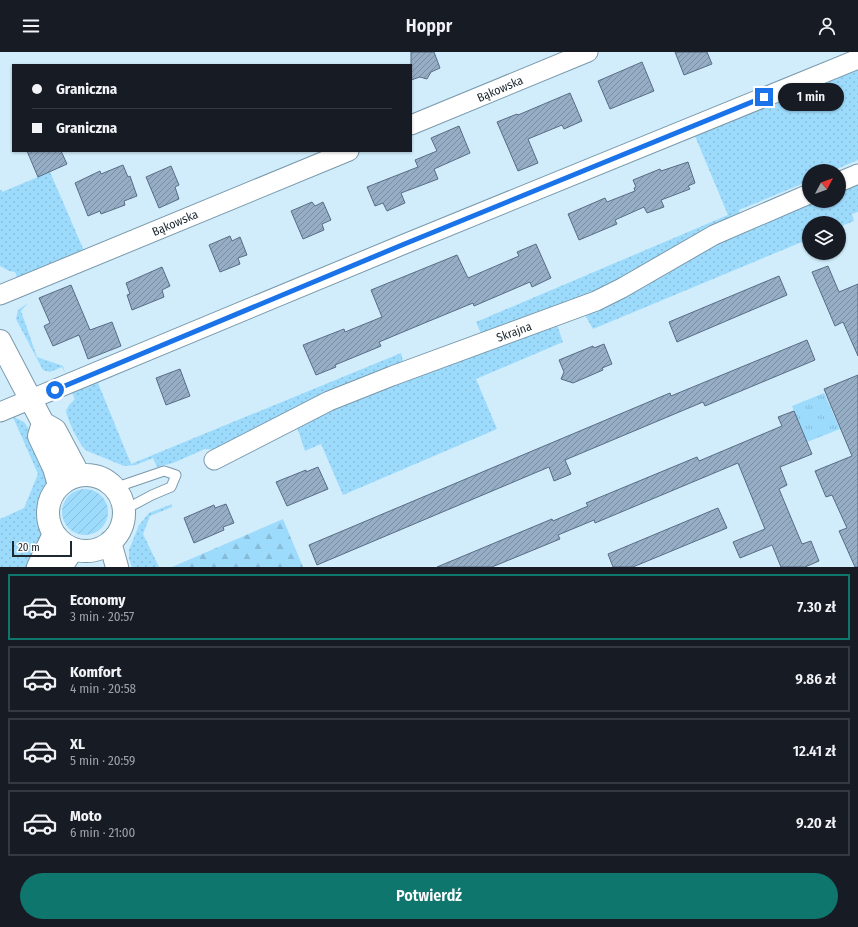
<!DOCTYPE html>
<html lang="pl">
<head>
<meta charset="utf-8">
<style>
  :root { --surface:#171b24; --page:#20242c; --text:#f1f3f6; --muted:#9ea1a6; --line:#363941; --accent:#0f766e }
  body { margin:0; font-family:"Fira Sans Condensed",sans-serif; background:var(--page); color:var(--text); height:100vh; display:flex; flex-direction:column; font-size:15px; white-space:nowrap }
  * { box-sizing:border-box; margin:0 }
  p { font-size:13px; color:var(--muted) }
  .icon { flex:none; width:22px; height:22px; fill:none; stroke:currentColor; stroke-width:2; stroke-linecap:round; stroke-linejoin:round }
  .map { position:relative; height:515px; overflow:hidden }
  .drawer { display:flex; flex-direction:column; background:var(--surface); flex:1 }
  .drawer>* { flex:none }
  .guide { position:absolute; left:12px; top:12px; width:400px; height:88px; border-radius:0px; box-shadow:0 1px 3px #0004; display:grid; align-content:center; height:88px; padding:0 20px; background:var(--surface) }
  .needle { width:26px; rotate:49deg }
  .fabs { position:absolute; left:802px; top:112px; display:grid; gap:8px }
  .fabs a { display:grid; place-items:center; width:44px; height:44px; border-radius:50%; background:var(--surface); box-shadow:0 1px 3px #0004; font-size:20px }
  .scale { position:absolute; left:12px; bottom:10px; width:60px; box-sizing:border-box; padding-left:4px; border:2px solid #1c2930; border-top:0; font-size:11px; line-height:14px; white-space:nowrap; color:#1c2930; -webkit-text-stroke:3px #fff; paint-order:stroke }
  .end { position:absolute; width:18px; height:18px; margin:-9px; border:5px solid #1a73e8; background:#fff; box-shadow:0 0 0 2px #fff }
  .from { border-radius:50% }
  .bubble { position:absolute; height:28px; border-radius:14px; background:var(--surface); box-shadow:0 1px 3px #0004; font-size:13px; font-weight:600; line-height:28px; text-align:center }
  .guide b { display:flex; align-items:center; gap:14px; height:38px; font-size:15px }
  .guide b+b { border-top:1px solid var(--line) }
  .guide i { width:10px; height:10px; background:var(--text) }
  ul { padding:7px 0 0; list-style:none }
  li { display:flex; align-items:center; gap:12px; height:66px; margin:0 8px 6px; padding:0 12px; border:2px solid var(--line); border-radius:0px }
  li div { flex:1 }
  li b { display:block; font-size:15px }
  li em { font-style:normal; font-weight:600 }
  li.current { border-color:var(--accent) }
  li>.icon { width:36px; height:36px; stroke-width:1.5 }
  .primary-button { display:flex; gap:8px; margin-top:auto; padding:8px 20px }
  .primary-button a { flex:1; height:46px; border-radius:24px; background:var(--accent); color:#fff; font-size:16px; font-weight:600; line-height:46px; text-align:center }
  header { display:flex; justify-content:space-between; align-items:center; height:52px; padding:0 20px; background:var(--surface); font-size:18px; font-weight:600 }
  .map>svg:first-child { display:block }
  .grass { fill:url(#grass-dots) }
  .forest { fill:url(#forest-firs) }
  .park { fill:url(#park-tufts) }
  .garden { fill:url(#garden-furrows) }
  .building { fill:url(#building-hatch); stroke:#586d85 }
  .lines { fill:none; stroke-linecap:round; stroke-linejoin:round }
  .lane-casing { stroke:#7999ab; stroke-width:11 }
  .street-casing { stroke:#7999ab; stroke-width:21 }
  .secondary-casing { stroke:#7999ab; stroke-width:24 }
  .lane { stroke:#fff; stroke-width:9 }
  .street { stroke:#fff; stroke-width:19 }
  .secondary { stroke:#fff; stroke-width:22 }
  .route { stroke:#1a73e8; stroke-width:5 }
  .labels { text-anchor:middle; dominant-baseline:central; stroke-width:3; stroke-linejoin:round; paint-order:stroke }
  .street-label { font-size:12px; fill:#1c2930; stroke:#fff }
</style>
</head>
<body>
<header><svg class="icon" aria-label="menu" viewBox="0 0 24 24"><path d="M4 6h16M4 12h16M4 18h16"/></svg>Hoppr<svg class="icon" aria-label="person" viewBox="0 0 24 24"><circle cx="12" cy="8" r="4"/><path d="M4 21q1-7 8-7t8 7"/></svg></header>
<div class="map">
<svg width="858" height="515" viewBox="0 0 858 515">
  <defs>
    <pattern id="grass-dots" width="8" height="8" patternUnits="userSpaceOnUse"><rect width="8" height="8" fill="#9ddbfd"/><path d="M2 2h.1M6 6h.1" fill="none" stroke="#87bcd9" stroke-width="1.8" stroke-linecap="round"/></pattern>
    <pattern id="forest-firs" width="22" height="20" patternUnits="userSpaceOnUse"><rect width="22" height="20" fill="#9ddbfd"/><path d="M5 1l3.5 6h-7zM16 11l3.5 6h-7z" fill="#87bcd9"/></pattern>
    <pattern id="park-tufts" width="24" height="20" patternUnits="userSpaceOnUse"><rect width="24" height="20" fill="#9ddbfd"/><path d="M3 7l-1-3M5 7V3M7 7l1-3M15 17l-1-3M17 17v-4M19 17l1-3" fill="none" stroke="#87bcd9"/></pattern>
    <pattern id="garden-furrows" width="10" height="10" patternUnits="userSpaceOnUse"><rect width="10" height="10" fill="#9ddbfd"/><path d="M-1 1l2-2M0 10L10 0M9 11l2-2" fill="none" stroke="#87bcd9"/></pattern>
    <pattern id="building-hatch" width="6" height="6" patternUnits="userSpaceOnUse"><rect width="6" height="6" fill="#96adc6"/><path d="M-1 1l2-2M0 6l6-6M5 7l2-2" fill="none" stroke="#7a8da1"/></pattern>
  </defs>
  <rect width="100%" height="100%" fill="#d1edfc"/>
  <path class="grass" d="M858,17V108L832,119H809V129L739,158L741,165L586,245L483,286L476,270L728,163L695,84Z
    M50,120L85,201L18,228L15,220L9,219L0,214V138H2V140Z
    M858,126V160L852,162L854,169L839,175V171H809V187L593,277L585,263L707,195L809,149H839V134Z
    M28,251L21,259L37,305L63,314L65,321L62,315L50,320L43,318L16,267L18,258Z
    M556,270L563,290L476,327L497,377L343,443L321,392L305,399L297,375L309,365Z
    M401,301L404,314L223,398L205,397L173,411L157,415L153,406L136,413L124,414L87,399C79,393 68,369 66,359L69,353L75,347L71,339L132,313L133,316L98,331L131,412Z
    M13,365L16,366L24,370L29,377L47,414L49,427L40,454L43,479L42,488L30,515H0V467L24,456L38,422Z
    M172,452V455L150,464L143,482L159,515H132L129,507V498L139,473L149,461Z"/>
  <path class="forest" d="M283,467L303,515H172Z"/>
  <path class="park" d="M824,341L840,377L807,390L792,354Z"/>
  <path class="garden" d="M62 460a23 23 0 1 1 46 0a23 23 0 1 1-46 0Z"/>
  <path class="building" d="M411,0H434L440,16L431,20L427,27L420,25L411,28Z
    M675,0H707L712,12L684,23Z
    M642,10L654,39L610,57L598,29Z
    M570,41L582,69L564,77L562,73L528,87L538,111L518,119L497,70L517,62L518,63Z
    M459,74L470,101L434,117L438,127L401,141L405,151L387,159L383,151L375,154L367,135L418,115L415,108L437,99L431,86Z
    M27,99H61L67,112L38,125Z
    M688,110L695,131L688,134L690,137L661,148L664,155L647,161L644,155L615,168L617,172L579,188L568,162L605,146L607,150L635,139L634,136L636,135L633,128L660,117L661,119Z
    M123,113L128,125L130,124L137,144L124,149L125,153L101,162L100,159L88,164L75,131L100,119L101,122Z
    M171,114L179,133L175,135L179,147L159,156L146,125Z
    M312,150L315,154L323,150L331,168L322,172L324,178L303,187L291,159Z
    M230,184L232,189L240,185L247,203L238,206L240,212L220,220L209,193Z
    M536,192L551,226L532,235L530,230L474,254L473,251L422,272L379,290L381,294L335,313L336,315L316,323L303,293L344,277L345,280L382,265L371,238L457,203L468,226L519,204L517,200Z
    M828,214L839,240L858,232V304L843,270L835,274L812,220Z
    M162,215L170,234L162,238L164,245L132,258L127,243L130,242L126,231Z
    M779,224L787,243L677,290L669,270Z
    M71,233L90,278L112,270L121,294L88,307L79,283L53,294L44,274L50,271L39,246Z
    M807,288L815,308L705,354L703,350L565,408L571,422L554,429L549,415L317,513L309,493L670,341L671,344Z
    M604,292L612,312L602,316L603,318L573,331L561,327L564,320L559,308L593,294L594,296Z
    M180,317L190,344L166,353L156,326Z
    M858,323V515H855L839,479L847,476L832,443L826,445L815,419L852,404L824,337Z
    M794,359L812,402L780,415L787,433L779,437L802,492L811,489L819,509L805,515H781L772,493L740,506L733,490L765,477L738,411L595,471L594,468L558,483L560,487L492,515H437L552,467L553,469L588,454L586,451L697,405L699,409L782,374L778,365Z
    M318,415L328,437L287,454L276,430L306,418V420Z
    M226,452L234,471L223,475L224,478L194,491L184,466L214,453L215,456Z
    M718,456L727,476L633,515H613L608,502Z"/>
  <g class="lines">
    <g class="lane-casing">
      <path id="lane" d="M114,435L123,433L164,419L176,423L171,435L152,443L124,458"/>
    </g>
    <g class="street-casing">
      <path id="street" d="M411,73L588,0
        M839,130L858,122
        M0,243L349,99
        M0,360L402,193L858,7
        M214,408L329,349L392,324L596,249L622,236L714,183L809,142"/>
    </g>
    <g class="secondary-casing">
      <path id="secondary" d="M0,289L43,371L55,378L79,423
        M43,371L39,384L54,416L59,433
        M48 461a38 38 0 1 1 76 0a38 38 0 1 1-76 0Z
        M110,490L117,515
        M38,515L54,482
        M61,515L73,497"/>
    </g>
    <use href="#lane" class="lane"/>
    <use href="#street" class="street"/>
    <use href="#secondary" class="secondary"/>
  </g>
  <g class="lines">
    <path class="route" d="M55,338L402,193L764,45"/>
  </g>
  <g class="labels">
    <g class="street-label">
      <text transform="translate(500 37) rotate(-23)">Bąkowska</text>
      <text transform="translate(175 171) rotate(-23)">Bąkowska</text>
      <text transform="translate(514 280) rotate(-20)">Skrajna</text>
    </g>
  </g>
</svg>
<div class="fabs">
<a><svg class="needle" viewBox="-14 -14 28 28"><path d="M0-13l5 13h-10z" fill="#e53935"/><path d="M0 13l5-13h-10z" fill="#9ea1a6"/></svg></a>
<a><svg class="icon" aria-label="layers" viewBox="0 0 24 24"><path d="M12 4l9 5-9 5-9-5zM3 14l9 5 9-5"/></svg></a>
</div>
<div class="scale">20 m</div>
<i class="end from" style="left:55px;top:338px"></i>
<i class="end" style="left:764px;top:45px"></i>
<div class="bubble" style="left:778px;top:31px;width:66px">1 min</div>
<div class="guide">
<b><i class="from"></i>Graniczna</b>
<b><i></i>Graniczna</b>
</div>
</div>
<section class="drawer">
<ul>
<li class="current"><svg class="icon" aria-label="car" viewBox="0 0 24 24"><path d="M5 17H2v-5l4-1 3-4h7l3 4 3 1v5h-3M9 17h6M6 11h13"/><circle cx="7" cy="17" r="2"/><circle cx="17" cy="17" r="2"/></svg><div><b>Economy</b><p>3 min · 20:57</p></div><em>7.30 zł</em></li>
<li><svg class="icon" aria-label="car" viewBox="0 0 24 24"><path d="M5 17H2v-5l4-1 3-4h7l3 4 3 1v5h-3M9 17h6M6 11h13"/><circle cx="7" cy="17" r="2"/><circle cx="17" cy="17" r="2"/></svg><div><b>Komfort</b><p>4 min · 20:58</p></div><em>9.86 zł</em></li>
<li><svg class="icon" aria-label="car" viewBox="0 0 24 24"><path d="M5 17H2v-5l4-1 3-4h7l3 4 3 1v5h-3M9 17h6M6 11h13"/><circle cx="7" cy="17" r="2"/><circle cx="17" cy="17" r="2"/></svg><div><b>XL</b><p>5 min · 20:59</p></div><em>12.41 zł</em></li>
<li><svg class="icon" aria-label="car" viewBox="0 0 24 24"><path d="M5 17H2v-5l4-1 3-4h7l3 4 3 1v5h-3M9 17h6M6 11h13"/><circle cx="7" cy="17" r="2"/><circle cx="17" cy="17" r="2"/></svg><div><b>Moto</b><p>6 min · 21:00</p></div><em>9.20 zł</em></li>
</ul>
<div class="primary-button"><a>Potwierdź</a></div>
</section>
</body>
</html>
